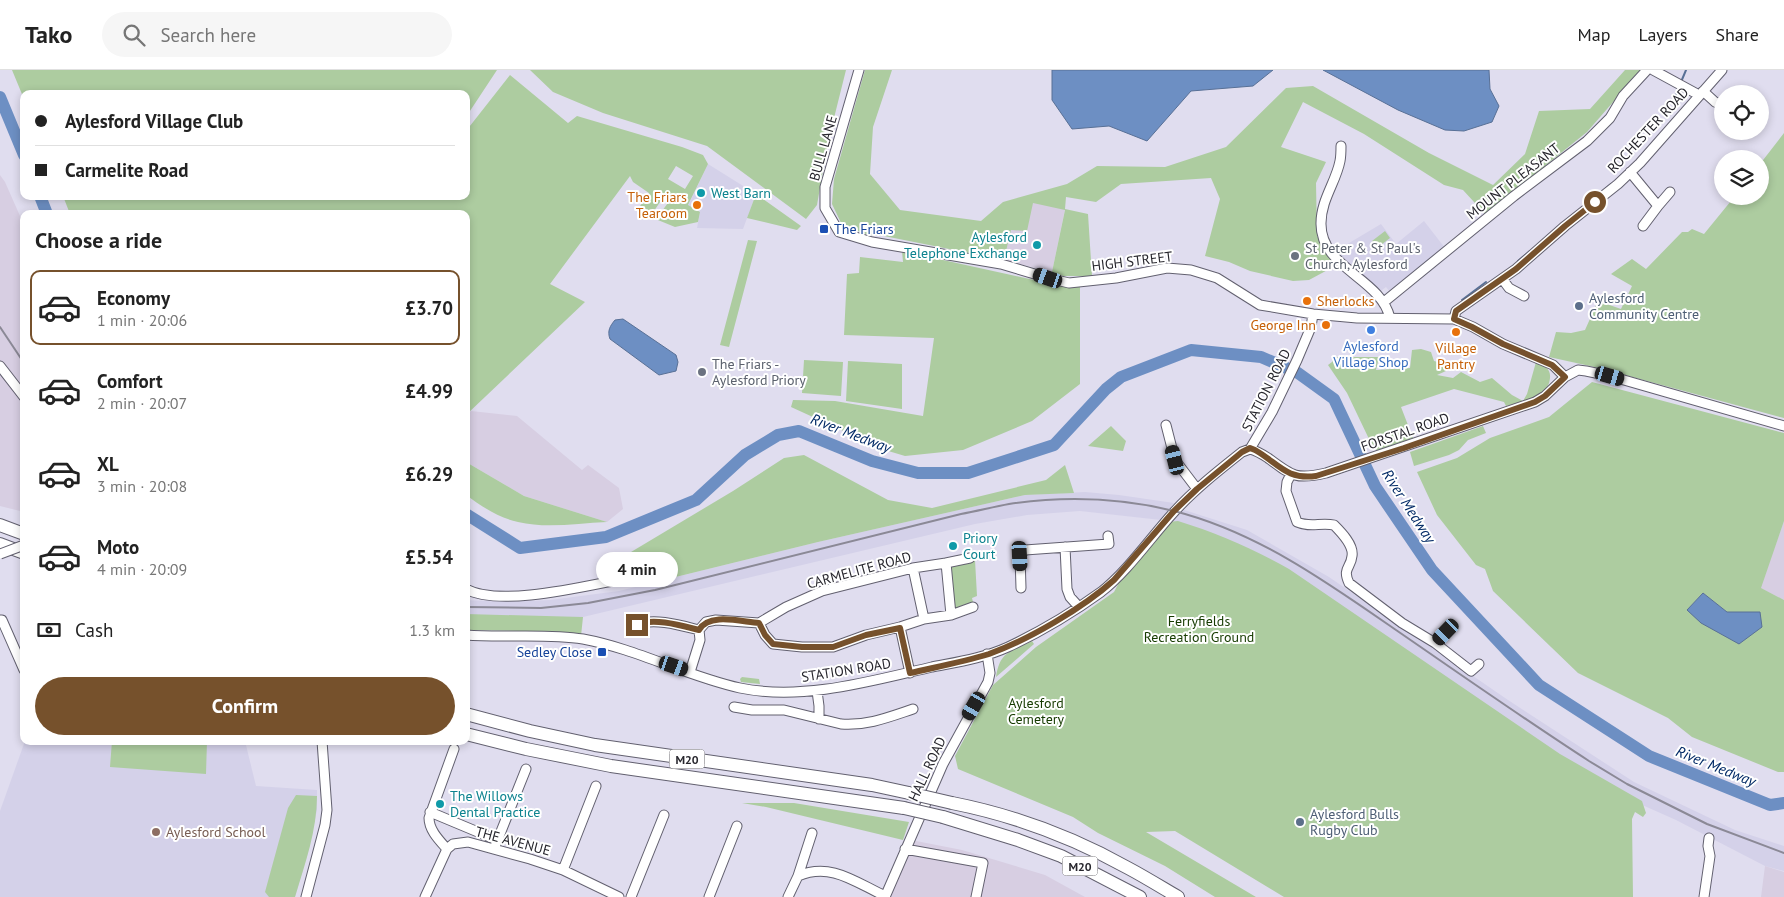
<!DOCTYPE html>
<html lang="en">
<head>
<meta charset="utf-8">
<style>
  :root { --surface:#fff; --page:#f6f6f6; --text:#222; --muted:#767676; --line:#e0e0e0; --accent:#76512c }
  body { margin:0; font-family:"PT Sans",sans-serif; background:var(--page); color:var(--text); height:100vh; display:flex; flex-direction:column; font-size:19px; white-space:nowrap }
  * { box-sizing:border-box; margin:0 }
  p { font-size:16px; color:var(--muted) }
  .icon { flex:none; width:28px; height:28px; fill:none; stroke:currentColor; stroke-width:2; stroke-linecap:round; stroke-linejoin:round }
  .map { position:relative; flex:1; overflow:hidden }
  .drawer { position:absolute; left:20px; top:140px; width:450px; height:535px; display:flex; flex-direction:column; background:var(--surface); border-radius:10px; box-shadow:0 2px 8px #0003 }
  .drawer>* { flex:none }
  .top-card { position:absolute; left:20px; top:20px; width:450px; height:110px; border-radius:10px; box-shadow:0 2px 8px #0003; display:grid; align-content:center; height:110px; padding:0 15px; background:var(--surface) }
  .controls { position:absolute; left:1714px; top:15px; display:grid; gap:10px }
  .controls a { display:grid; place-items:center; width:55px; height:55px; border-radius:50%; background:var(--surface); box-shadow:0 2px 8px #0003; font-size:25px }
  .end { position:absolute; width:22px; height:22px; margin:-11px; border:6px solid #76512c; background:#fff; box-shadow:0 0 0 2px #fff }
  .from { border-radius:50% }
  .bubble { position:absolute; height:35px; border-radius:18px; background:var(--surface); box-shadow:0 2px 8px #0003; font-size:16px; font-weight:800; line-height:35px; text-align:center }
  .car { position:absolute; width:15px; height:30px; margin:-15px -8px; border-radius:6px; box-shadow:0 0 4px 1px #0007; background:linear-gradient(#222 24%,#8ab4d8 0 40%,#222 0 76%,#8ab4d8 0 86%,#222 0) }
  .top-card b { display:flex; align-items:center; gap:18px; height:48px; font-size:19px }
  .top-card b+b { border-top:1px solid var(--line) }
  .top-card i { width:12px; height:12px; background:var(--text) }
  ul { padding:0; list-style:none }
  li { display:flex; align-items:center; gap:15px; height:75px; margin:0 10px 8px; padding:0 5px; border:2px solid transparent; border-radius:10px }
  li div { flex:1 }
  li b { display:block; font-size:19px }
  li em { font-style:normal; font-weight:800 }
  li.current { border-color:var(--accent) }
  li>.icon { width:45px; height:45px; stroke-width:1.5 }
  h2 { padding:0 15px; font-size:22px; line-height:60px }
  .pay { display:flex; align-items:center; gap:12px; height:55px; padding:0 15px; font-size:19px }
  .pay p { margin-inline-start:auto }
  .action { display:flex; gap:10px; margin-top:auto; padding:10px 15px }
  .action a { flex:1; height:58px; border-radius:30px; background:var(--accent); color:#fff; font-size:20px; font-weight:800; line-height:58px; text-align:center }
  header { display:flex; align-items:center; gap:30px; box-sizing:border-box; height:70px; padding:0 25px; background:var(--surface); border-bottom:1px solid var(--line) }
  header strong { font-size:24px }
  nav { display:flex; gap:28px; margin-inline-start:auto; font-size:18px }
  .search { width:350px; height:45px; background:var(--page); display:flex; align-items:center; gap:12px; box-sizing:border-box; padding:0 18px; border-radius:28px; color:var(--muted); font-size:19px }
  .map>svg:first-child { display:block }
  .built { fill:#d4d1e9 }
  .industrial { fill:#d7cee2 }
  .green { fill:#adcca0; fill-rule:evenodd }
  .water { fill:#6d8fc3; stroke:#587096 }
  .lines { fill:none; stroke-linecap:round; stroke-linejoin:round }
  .stream { stroke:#587096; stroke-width:2 }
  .river { stroke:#6d8fc3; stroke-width:12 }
  .minor-casing { stroke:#62606f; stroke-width:11 }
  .highway-casing { stroke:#62606f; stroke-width:14 }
  .minor { stroke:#fff; stroke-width:9 }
  .highway { stroke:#fff; stroke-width:12 }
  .rail { stroke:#8b8996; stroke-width:2 }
  .minor-bridge-casing { stroke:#62606f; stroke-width:11; stroke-linecap:butt }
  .highway-bridge-casing { stroke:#62606f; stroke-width:14; stroke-linecap:butt }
  .minor-bridge { stroke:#fff; stroke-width:9 }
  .highway-bridge { stroke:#fff; stroke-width:12 }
  .route { stroke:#76512c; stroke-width:6 }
  .culture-dot { fill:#0f9aa8; stroke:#fff; stroke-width:2 }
  .food-dot { fill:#e8710a; stroke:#fff; stroke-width:2 }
  .transit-dot { fill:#1a4fb4; stroke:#fff; stroke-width:2 }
  .worship-dot { fill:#6b7280; stroke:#fff; stroke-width:2 }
  .service-dot { fill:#5c6f8a; stroke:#fff; stroke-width:2 }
  .shop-dot { fill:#3f7fe0; stroke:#fff; stroke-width:2 }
  .education-dot { fill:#8d6e63; stroke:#fff; stroke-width:2 }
  .labels { text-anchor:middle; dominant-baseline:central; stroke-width:4; stroke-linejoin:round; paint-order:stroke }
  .shield { fill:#fff; stroke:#68676c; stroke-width:1 }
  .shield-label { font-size:12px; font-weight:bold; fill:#27262d }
  .street-label { font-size:14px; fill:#27262d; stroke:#fff }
  .culture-label { font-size:14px; fill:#0d838f; stroke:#fff; text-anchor:start }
  .food-label { font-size:14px; fill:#c56008; stroke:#fff; text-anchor:end }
  .transit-label { font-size:14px; fill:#164399; stroke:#fff; text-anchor:start }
  .worship-label { font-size:14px; fill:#5b616d; stroke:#fff; text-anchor:start }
  .service-label { font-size:14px; fill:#4e5e75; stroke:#fff; text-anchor:start }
  .shop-label { font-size:14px; fill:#366cbe; stroke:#fff }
  .park-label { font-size:14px; fill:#163b01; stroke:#fff }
  .education-label { font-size:14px; fill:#785e54; stroke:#fff; text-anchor:start }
  .water-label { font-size:15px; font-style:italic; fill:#002965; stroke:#fff }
</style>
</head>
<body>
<header>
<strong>Tako</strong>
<div class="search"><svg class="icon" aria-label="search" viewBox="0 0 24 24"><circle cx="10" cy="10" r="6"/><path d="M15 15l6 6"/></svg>Search here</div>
<nav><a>Map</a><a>Layers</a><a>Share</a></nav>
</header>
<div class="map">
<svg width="1784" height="827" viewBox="0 0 1784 827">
  <rect width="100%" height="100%" fill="#e0ddef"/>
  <path class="built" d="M708,94L756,124L743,159L697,158L700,142L688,136Z
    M1424,151L1445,178L1390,222L1386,217L1378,223L1334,182L1381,154L1396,174Z
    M1085,422L1119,425L1174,433L1161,450L1080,441L1027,445L975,454L583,547L570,559L466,560V530L508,532L550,530L619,521L818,472L1025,425Z
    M1181,439L1247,460L1329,507L1508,630L1634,712L1735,760L1784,776V801L1765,796L1676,750L1640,734L1170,453Z
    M25,671H245L256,716L317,720V740L308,782L295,827H0V741Z"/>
  <path class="industrial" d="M0,105L5,112L24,155V442L0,436Z
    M1033,132L1065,139L1052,202L1004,190L1011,160Z
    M471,341L517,346L582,400L588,395L619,418L623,439L607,452L524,426L466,392V345Z
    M1784,451V530L1760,518Z
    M911,770L962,780L1045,805L1085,827H888Z
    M1765,796L1784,802V827H1761Z"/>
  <path class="green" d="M12,0H497L466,47V24H24V29Z
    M530,0H846L828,72L817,135L806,149L707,76L603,43L553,22Z
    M865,0H892L873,57L870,104L900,140L981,151L1003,132L1067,114L1097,96L1165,97L1226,77L1286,18L1313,16L1429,83L1493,115L1525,84L1539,41L1590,39L1625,0H1641L1587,62L1485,144L1463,120L1444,115L1364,64L1303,32L1281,77L1326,92L1316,113L1317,166L1335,196L1309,210L1293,211L1250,201L1229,192L1205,186L1220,129L1211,108L1121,114L1096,132L1066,127L1065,139L1088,144L1092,206H1063L1052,202L1065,140L1033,133L1027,161L1011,160L1004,190L884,166L868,165L842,155L832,134L834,109Z
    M510,5L568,53L577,46L682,77L703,85L708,94L688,135L700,142L698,152L675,157L648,146L638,139L649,123L633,112L630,106L550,214L585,232L466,345V144H70L63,126H466V61ZM676,96L693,106L685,119L668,109ZM664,126L670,130L657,148L652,144Z
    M1784,63V348L1599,298L1549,287L1556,262L1571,263L1585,260L1598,231L1621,239L1632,216L1611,204L1632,189L1646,199L1682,162H1688L1692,159L1704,164L1735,126H1760V94Z
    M756,124L801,156L797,160L747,148Z
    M1385,161L1390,168L1377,178L1372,171Z
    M748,170L757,171L729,277L720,275Z
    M902,181L1062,216L1080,215V314L1032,351L963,380L905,386L885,380L791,337L793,330L835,331L923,346L934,268L844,265L847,204L859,203L860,187L903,192Z
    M1421,279L1431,282L1434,291L1445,294L1446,301L1437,305L1453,308L1461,302L1480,312L1492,308L1512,325L1523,331L1527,324L1536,292C1544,296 1551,298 1550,308C1548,329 1523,331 1506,336L1504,332L1454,319L1401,337L1413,368L1377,381L1369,369L1347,323L1328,295L1332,292L1334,287H1379L1376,300L1410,298L1412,280Z
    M804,290L843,292L841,326L802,323Z
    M848,291L902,294V339L846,331Z
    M1592,312L1784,363V451L1761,518L1784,530V702H1778L1692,667L1668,648L1578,603L1493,521L1485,499L1476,495L1437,445L1417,402L1457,388L1490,368L1549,347ZM1703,523L1727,542L1687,540Z
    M1111,356L1126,371L1123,381L1088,376Z
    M1483,356L1486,363L1468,370L1459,380L1449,385L1414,396L1410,382Z
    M804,385L888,430L932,438L1046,410L1065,395L1074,423L1025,425L818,472L635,517L626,485L733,421L784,388Z
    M466,392L524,426L607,452C578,453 547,459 518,452C499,448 481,436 466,425Z
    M1178,451C1217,463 1254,479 1289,499L1560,684L1642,731L1646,743L1643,747L1635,742L1632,749L1633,827H1284L1175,761L1146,762L1256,827H1215L1165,796L1098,763L1073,747L958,699L955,686L993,615L1036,577L1114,522L1123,505L1168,452Z
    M975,490L977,526L972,528L973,532L958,539H953L951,496L954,493Z
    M466,544L583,547L581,566L518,561L466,560Z
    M1032,571L1034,574L996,607C1000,581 1010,582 1032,571Z
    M742,607L759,609L760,614L741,612L740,609Z
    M112,671H207L206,704L110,697Z
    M296,725L317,726C317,760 305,794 295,827H269L265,822L288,738Z
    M742,733H794L909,752L903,770L766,737Z"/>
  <path class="water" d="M1052,0H1273L1253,16L1191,21L1147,71L1109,56L1072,59L1052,30Z
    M1323,0H1489L1490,19L1499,36L1492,52L1464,61L1445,60L1398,40Z
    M623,249L676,285L678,292L676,301L659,305L610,269C607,261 610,256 615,250Z
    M1703,523L1727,542H1760L1762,557L1739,574L1701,553L1687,540Z"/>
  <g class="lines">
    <path class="stream" d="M1681,12L1686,0
      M1676,25L1679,18
      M1603,121L1611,114
      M1518,191L1530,181
      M1462,230L1486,212"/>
    <path class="river" d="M0,27L24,85
      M40,126L47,144
      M466,444L520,478L606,467L696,430L745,385L778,365L799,361L872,391L918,403H968L1054,375L1106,319L1121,307L1191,280L1261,287L1298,303L1334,329L1375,416L1432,500L1539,615L1649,686L1770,735L1784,733"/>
    <g class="minor-casing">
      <path id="minor" d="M859,0L825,117V138L839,162L872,172L1001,194L1048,208L1069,213L1116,208L1167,198L1191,200L1217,208L1260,235L1313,244L1357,248L1454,249L1473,257L1503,274L1553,295L1565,307
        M1653,0L1699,25
        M1703,21L1715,32L1722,35
        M1341,76C1341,81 1341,86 1340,91C1336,112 1321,130 1321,153C1320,198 1381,208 1390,248
        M1630,102L1658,136L1643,156
        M1658,136L1670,122
        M1503,210L1509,218L1524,226
        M1384,232L1514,126L1587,71L1610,48L1623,26L1647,0
        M1454,249L1456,241L1516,199L1565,156L1618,114L1640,93L1722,0
        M0,296L24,327
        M1166,355L1175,390L1197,419
        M1250,379C1257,381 1262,384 1268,388C1292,406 1296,410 1326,403L1535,332L1545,326L1565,307L1578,300L1586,301L1610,306L1784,356
        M1291,404L1287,412L1286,421L1297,452C1310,458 1321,452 1334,455C1341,462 1354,475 1352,486C1351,498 1342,498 1349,513L1402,553L1435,573L1446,562
        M1065,477L1067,519L1070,527L1079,537
        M946,493L970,488
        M913,498L924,549
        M1021,518L1020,486L1025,480L1109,474L1108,466
        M466,519C501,538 589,515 628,508
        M0,550H2L24,600
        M759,553L765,565L773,574L802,577H833L866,565L900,557L924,549L951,545L973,537
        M900,557L910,603
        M637,560V555C653,547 683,556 699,560
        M466,565C504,568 547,563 583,569C637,579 686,606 740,618C803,631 871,611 932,597C957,592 984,588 1008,577C1040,562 1072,543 1101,522C1127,502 1151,467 1174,442C1194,420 1218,401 1242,382L1250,379L1272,342L1297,290L1311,257L1313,244
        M1435,573L1471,601L1479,594
        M690,602L700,570L699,560L706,552L716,550L759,553L786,537L822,521L913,498L946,493L951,545
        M817,621L819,636V649
        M734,637L752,640H784L841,654C867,656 889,647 913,639
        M430,742L497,770
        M447,779C439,770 429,760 429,748L454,679
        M494,779L526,699
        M905,779L983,793L976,827
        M563,800L596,716
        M798,806L812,763
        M306,827L325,755L327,740L322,671
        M425,827L447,779L453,774L468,772L530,789L563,800L619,827
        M631,827L664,745
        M709,827L737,756
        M788,827L798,806C831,792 855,812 885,826
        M885,827L943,694L988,612L990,603L987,584
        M1704,827L1710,786L1708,776L1709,768"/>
    </g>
    <g class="highway-casing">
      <path id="highway" d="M0,455L24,464
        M0,474L24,483
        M466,644L530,661L595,675L872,715L909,723
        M466,664L526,679L611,696L904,738
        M952,733C1013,745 1074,768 1128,798C1145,807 1161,817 1178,827
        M943,747L1018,770L1061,786L1140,827"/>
    </g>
    <use href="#minor" class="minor"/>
    <use href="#highway" class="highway"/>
    <path class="rail" d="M0,257L24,293
      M466,537L541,538L588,533L655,520L961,444C977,441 993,437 1009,434C1063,426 1121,428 1174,441C1257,462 1327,512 1396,560C1460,604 1524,649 1589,691L1627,714L1707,754L1784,783"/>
    <g class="minor-bridge-casing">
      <path id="minor-bridge" d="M0,484L24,475"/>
    </g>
    <g class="highway-bridge-casing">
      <path id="highway-bridge" d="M909,723L952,733
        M904,738L943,747"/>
    </g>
    <use href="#minor-bridge" class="minor-bridge"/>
    <use href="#highway-bridge" class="highway-bridge"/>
  </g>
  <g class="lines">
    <path class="route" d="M637,555C653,547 683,556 699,560C709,542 742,552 759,553L765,565L773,574L802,577H833L866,565L900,558L910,603C936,597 963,592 989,584C1028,570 1083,538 1114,510L1174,441L1197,419L1242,382L1250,378L1255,380C1278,393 1286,410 1316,406L1404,378L1535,332L1545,326L1565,307L1552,295L1503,274L1472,257L1454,249L1456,241L1516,199L1565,156L1595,132"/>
  </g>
  <g class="culture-dot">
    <circle cx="701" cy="123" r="5"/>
    <circle cx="1037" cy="175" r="5"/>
    <circle cx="953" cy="476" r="5"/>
    <circle cx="440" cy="734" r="5"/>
  </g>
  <g class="food-dot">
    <circle cx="697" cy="135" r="5"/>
    <circle cx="1307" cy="231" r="5"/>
    <circle cx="1326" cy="255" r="5"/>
    <circle cx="1456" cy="262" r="5"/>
  </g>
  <g class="transit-dot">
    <rect x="819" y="154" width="10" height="10" rx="2.5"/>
    <rect x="597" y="577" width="10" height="10" rx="2.5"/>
  </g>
  <g class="worship-dot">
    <circle cx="1295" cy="186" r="5"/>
    <circle cx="702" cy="302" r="5"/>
  </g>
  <g class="service-dot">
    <circle cx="1579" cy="236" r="5"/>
    <circle cx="1300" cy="752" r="5"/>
  </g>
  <circle class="shop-dot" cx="1371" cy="260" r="5"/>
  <circle class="education-dot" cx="156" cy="762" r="5"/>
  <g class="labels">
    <g class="shield">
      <rect x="669.5" y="679.5" width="35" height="19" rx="4"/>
      <rect x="1062.5" y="786.5" width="35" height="19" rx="4"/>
    </g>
    <g class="shield-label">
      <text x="687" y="689">M20</text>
      <text x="1080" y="796">M20</text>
    </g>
    <g class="street-label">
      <text transform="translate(1648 60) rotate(-47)">ROCHESTER ROAD</text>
      <text transform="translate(823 78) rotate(-74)">BULL LANE</text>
      <text transform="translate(1513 111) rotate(-38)">MOUNT PLEASANT</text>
      <text transform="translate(1132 191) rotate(-7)">HIGH STREET</text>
      <text transform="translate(1266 320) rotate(-63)">STATION ROAD</text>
      <text transform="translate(1405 362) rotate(-19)">FORSTAL ROAD</text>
      <text transform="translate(859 500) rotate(-15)">CARMELITE ROAD</text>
      <text transform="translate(846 600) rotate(-9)">STATION ROAD</text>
      <text transform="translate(927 699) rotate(-65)">HALL ROAD</text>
      <text transform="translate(513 771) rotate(15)">THE AVENUE</text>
    </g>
    <g class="culture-label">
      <text x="711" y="123">West Barn</text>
      <text x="1027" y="167" text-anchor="end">Aylesford<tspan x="1027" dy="16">Telephone Exchange</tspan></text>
      <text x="963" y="468">Priory<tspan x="963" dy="16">Court</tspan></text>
      <text x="450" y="726">The Willows<tspan x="450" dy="16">Dental Practice</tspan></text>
    </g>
    <g class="food-label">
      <text x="687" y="127">The Friars<tspan x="687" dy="16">Tearoom</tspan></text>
      <text x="1317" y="231" text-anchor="start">Sherlocks</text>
      <text x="1316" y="255">George Inn</text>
      <text x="1456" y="278" text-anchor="middle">Village<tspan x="1456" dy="16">Pantry</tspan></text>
    </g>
    <g class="transit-label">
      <text x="834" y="159">The Friars</text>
      <text x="592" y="582" text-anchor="end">Sedley Close</text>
    </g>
    <g class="worship-label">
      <text x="1305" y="178">St Peter &amp; St Paul's<tspan x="1305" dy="16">Church, Aylesford</tspan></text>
      <text x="712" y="294">The Friars -<tspan x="712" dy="16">Aylesford Priory</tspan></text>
    </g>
    <g class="service-label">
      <text x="1589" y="228">Aylesford<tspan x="1589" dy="16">Community Centre</tspan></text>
      <text x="1310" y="744">Aylesford Bulls<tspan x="1310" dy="16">Rugby Club</tspan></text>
    </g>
    <g class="shop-label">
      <text x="1371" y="276">Aylesford<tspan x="1371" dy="16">Village Shop</tspan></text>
    </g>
    <g class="park-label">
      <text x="1199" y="551">Ferryfields<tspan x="1199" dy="16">Recreation Ground</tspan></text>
      <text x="1036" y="633">Aylesford<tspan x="1036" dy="16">Cemetery</tspan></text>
    </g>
    <g class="education-label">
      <text x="166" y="762">Aylesford School</text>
    </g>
    <g class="water-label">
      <text transform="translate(851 363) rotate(21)">River Medway</text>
      <text transform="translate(1409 436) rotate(57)">River Medway</text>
      <text transform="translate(1716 696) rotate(22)">River Medway</text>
    </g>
  </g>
</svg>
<div class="controls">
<a><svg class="icon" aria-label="locate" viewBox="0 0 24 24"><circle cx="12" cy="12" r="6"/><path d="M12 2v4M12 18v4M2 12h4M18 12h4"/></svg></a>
<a><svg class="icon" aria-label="layers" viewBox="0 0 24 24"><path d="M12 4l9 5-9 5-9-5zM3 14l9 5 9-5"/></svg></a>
</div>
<i class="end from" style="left:1595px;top:132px"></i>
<i class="end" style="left:637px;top:555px"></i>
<div class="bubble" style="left:596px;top:482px;width:82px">4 min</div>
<i class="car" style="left:1048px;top:208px;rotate:289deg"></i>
<i class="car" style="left:1610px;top:306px;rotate:106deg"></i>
<i class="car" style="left:1175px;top:390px;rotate:346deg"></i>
<i class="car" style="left:1020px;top:486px;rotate:177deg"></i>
<i class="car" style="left:1446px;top:562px;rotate:224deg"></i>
<i class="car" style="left:674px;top:596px;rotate:109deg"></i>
<i class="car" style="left:974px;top:636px;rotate:210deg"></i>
<div class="top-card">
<b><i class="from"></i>Aylesford Village Club</b>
<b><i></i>Carmelite Road</b>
</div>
<section class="drawer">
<h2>Choose a ride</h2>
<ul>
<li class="current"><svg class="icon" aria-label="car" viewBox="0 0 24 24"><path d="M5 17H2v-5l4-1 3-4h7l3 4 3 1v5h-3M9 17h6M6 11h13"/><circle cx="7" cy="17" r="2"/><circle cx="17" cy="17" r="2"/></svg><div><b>Economy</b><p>1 min · 20:06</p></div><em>£3.70</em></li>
<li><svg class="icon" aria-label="car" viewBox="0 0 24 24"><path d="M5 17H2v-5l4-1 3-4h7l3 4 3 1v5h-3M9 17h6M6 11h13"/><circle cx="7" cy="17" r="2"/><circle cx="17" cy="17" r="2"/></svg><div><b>Comfort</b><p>2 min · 20:07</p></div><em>£4.99</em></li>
<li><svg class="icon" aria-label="car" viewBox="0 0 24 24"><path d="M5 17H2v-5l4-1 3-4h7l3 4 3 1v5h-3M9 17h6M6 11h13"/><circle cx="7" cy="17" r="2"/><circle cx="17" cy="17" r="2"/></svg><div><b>XL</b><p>3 min · 20:08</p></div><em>£6.29</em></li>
<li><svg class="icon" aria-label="car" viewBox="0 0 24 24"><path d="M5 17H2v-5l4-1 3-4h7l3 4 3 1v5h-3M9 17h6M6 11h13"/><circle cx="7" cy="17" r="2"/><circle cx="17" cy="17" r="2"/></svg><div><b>Moto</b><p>4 min · 20:09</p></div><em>£5.54</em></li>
</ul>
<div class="pay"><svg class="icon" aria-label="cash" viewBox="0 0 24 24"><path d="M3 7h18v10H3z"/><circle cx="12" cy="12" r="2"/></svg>Cash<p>1.3 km</p></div>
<div class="action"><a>Confirm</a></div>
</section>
</div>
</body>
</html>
